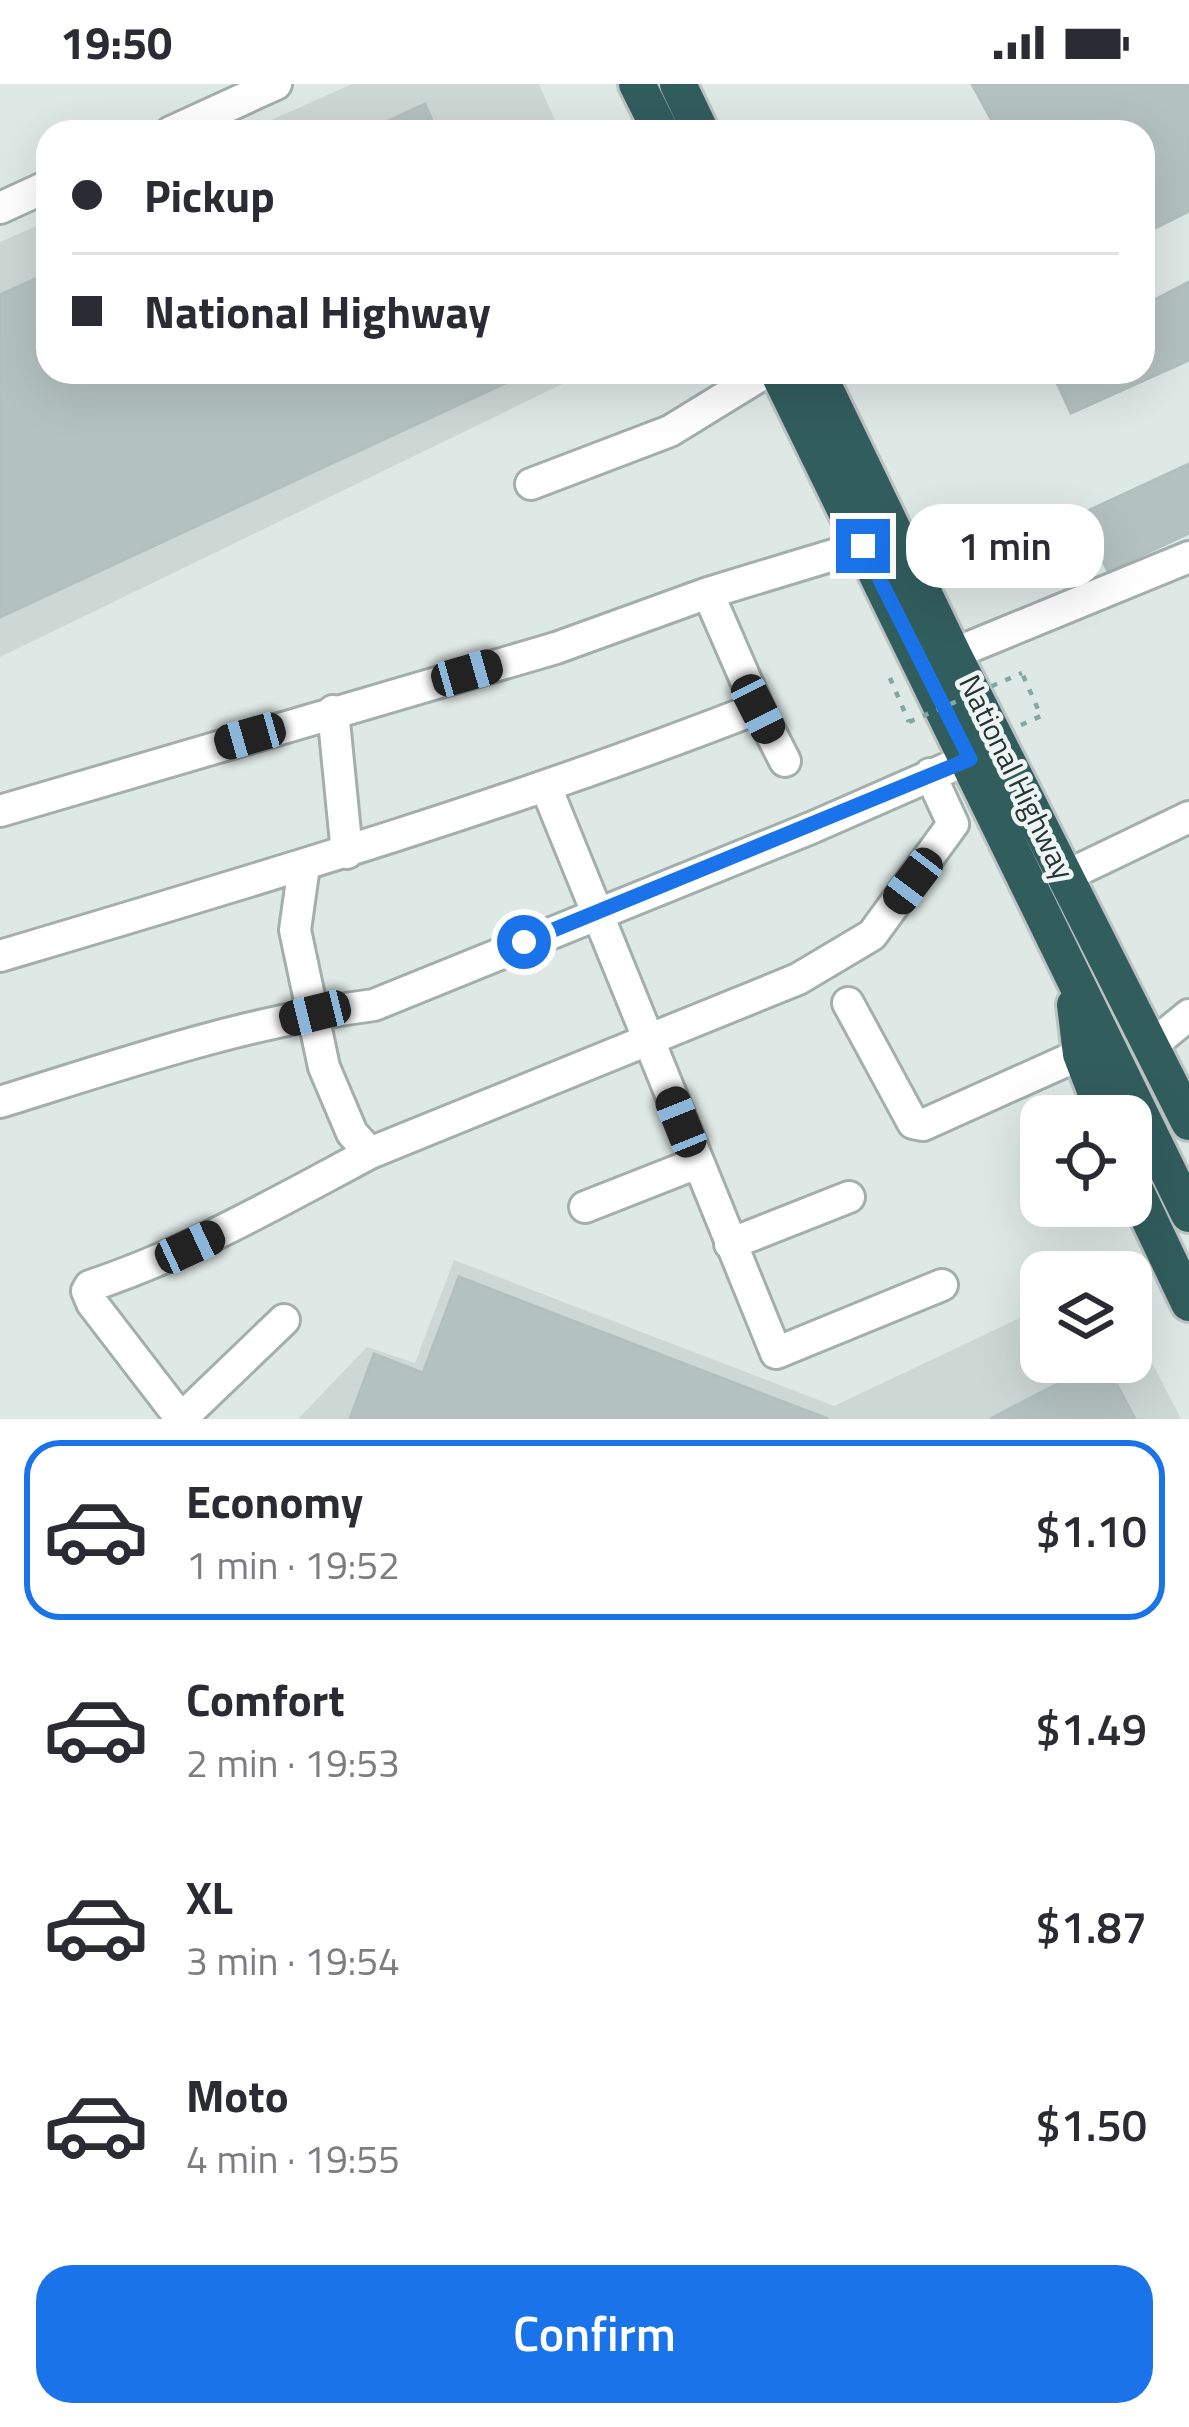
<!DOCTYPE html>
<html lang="en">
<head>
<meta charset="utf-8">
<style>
  :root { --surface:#fff; --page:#f7f7f7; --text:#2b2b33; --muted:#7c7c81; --line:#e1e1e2; --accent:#1a73e8 }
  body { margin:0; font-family:"Titillium Web",sans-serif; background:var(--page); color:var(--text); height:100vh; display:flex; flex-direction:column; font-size:45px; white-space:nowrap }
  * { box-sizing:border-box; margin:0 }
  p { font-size:39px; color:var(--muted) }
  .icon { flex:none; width:66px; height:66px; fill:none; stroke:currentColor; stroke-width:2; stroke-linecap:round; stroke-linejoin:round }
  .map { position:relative; height:1335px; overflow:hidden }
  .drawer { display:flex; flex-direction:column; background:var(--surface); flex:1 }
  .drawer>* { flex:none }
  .banner { position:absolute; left:36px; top:36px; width:1119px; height:264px; border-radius:36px; box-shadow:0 12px 48px #0002; display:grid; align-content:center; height:264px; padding:0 36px; background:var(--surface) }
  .fabs { position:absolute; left:1020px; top:1011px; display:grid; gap:24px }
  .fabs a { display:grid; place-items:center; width:132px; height:132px; border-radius:24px; background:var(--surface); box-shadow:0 12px 48px #0002; font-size:60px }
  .end { position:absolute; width:54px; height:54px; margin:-27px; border:15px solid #1a73e8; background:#fff; box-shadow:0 0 0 6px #fff }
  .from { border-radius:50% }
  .bubble { position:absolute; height:84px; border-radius:36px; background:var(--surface); box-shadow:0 12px 48px #0002; font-size:39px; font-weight:600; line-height:84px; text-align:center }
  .car { position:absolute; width:36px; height:72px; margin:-36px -18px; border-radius:15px; box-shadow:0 0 9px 3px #0007; background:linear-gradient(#222 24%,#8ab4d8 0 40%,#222 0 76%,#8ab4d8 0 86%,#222 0) }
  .banner b { display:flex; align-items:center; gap:42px; height:114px; font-size:45px }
  .banner b+b { border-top:3px solid var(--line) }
  .banner i { width:30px; height:30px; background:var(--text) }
  ul { padding:21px 0 0; list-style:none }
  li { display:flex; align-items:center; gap:36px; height:180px; margin:0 24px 18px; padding:0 12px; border:6px solid transparent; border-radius:36px }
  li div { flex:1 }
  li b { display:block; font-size:45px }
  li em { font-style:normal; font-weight:600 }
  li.current { border-color:var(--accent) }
  li>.icon { width:108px; height:108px; stroke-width:1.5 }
  .cta { display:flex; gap:24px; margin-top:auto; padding:24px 36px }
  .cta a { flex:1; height:138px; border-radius:36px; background:var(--accent); color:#fff; font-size:48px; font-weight:600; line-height:138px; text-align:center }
  .status { display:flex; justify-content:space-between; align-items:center; height:84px; padding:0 60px; background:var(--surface); direction:ltr }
  .status svg { height:33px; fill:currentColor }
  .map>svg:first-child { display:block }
  .built { fill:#cdd7d4 }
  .building { fill:#b4c2bf; stroke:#b2c0bd; stroke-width:3 }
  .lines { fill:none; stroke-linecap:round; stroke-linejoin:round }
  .minor-casing { stroke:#a2afac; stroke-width:36 }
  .highway-casing { stroke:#bdc2c2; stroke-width:42 }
  .path { stroke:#83a7a3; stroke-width:4.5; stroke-dasharray:6 9; stroke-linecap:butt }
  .minor { stroke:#fff; stroke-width:30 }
  .highway { stroke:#325d5d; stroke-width:36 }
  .path-bridge { stroke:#83a7a3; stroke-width:4.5; stroke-dasharray:6 9; stroke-linecap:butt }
  .route { stroke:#1a73e8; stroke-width:15 }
  .labels { text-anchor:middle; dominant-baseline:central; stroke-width:9; stroke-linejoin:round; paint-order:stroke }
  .street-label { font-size:30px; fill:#223534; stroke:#eef5f3 }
</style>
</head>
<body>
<div class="status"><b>19:50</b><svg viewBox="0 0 49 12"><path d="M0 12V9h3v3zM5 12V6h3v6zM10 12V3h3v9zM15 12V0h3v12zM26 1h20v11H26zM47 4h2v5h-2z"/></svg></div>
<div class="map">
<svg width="1189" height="1335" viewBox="0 0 1189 1335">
  <rect width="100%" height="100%" fill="#dee8e5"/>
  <path class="built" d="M352,0H539L560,48H245Z
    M48,137V288H587L0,573V158Z
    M454,1176L834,1322L1041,1224V1278H1131V1238L1181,1335H298L367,1263L415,1279Z"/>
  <path class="building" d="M972,0H1189V127L1143,150V48H998Z
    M425,20L437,48H364Z
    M48,189V288H529L0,533V211Z
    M1189,198V276L1071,329L1052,288H1143V222Z
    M1189,380V449L1108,487L1079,431Z
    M459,1193L828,1335H350L374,1270L423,1289Z
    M1100,1278H1105L1135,1335H990Z"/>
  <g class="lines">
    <g class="minor-casing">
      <path id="minor" d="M171,48L276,0
        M0,124L48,102
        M531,400L670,347L766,288
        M953,570L1189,473
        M758,624L708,509L863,462
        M333,627L347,769
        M546,703L776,1269L942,1201
        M0,727L556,564L708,509
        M304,782L295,846L324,983L352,1049L370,1069L798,895L872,851L953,740L930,690
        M1064,793L1189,733
        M0,872C255,796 510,721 758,624L785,677
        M848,919L913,1039L923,1041L1081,970
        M1151,962L1189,931
        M0,1018C122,980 247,937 374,921L811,744L948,684
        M585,1123L697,1079
        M730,1160L849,1113
        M284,1236L185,1331L175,1327L92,1219L87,1207L90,1202C189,1169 278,1118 370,1069"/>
    </g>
    <g class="highway-casing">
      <path id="highway" d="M637,0L661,48
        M678,0L701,48
        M778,288L1189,1130
        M817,288L953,570L1189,1038
        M1075,921L1081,970L1105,1032
        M1131,1097L1189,1219"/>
    </g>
    <path class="path" d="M890,594L909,638
      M1021,641L1041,632L1022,589"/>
    <use href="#minor" class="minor"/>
    <use href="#highway" class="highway"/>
    <path class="path-bridge" d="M909,638L1022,589"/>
  </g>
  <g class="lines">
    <path class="route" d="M524,858L970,675L863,462"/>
  </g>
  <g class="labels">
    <g class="street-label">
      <text transform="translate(1017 693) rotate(64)">National Highway</text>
    </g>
  </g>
</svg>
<div class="fabs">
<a><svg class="icon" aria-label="locate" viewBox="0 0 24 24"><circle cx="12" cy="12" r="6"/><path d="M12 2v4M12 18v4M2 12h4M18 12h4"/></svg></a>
<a><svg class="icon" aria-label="layers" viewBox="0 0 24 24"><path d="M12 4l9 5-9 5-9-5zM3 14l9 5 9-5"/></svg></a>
</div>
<i class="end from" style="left:524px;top:858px"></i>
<i class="end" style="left:863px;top:462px"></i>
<div class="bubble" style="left:906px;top:420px;width:198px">1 min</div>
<i class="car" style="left:467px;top:589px;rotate:74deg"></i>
<i class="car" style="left:758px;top:625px;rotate:153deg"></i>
<i class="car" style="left:250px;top:652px;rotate:254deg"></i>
<i class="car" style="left:913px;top:797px;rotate:217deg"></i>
<i class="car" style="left:315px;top:929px;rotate:256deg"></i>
<i class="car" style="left:681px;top:1038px;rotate:338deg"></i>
<i class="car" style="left:190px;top:1163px;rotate:65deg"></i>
<div class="banner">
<b><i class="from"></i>Pickup</b>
<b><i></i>National Highway</b>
</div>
</div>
<section class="drawer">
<ul>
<li class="current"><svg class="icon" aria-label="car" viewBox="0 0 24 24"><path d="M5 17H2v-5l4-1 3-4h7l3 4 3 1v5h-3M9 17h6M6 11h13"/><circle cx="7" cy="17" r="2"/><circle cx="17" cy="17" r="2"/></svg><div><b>Economy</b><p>1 min · 19:52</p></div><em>$1.10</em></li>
<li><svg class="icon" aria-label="car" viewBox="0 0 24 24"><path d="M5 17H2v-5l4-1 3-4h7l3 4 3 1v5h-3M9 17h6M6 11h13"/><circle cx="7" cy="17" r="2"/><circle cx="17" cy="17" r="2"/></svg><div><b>Comfort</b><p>2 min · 19:53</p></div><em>$1.49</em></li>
<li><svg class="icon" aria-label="car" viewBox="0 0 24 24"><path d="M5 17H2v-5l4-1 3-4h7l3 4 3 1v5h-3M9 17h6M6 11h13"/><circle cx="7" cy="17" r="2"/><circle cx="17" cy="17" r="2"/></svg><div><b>XL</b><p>3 min · 19:54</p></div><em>$1.87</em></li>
<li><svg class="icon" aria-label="car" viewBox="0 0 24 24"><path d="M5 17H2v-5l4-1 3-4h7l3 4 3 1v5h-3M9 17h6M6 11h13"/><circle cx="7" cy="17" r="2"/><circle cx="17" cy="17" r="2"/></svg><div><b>Moto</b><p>4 min · 19:55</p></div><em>$1.50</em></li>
</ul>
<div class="cta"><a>Confirm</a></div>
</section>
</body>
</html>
